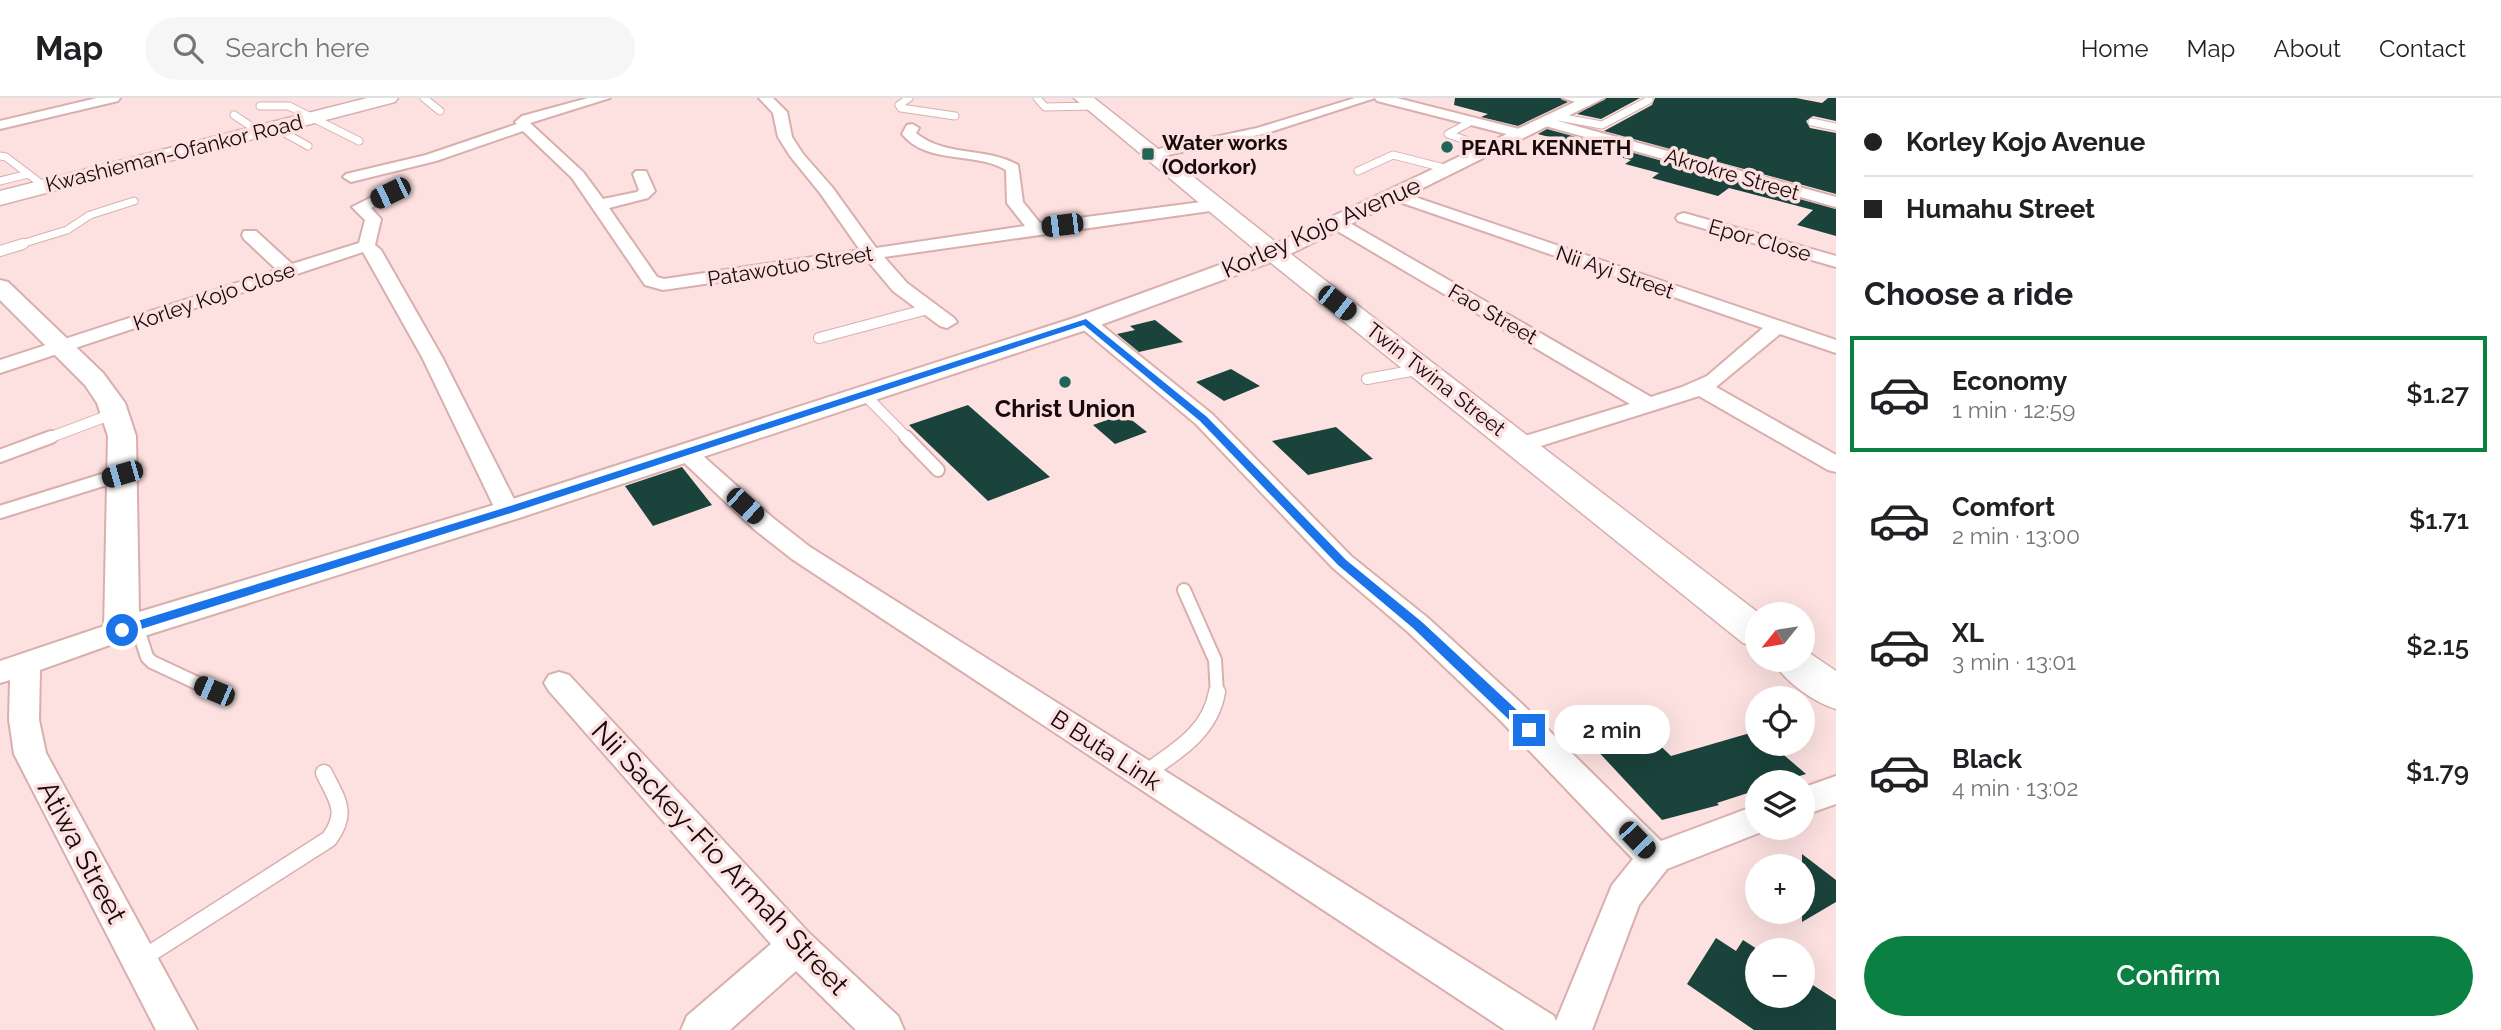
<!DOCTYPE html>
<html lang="en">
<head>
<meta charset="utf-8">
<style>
  :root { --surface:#fff; --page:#f6f6f6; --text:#202124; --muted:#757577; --line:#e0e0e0; --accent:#0b8043 }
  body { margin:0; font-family:Raleway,sans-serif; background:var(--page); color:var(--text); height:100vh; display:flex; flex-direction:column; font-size:26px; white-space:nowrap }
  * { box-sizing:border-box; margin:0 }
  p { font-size:23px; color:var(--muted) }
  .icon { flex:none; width:38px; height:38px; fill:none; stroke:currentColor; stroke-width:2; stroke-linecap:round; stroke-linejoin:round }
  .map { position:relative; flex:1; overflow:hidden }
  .side { display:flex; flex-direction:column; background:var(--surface); width:665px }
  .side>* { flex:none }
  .hud { display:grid; align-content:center; height:154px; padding:0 28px; background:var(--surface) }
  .needle { width:46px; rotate:240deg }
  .buttons { position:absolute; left:1745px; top:504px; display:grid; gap:14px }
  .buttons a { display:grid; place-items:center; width:70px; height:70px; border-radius:50%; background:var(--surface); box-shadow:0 7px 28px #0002; font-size:35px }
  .end { position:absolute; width:32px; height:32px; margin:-16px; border:9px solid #1a73e8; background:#fff; box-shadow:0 0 0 4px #fff }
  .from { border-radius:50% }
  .bubble { position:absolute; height:49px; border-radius:24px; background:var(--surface); box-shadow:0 7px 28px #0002; font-size:23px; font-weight:600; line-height:49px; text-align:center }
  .car { position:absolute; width:21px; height:42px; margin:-21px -10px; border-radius:9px; box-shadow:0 0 5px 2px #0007; background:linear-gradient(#222 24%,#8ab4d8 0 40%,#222 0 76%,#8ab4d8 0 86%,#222 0) }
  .hud b { display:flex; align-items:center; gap:24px; height:66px; font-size:26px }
  .hud b+b { border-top:2px solid var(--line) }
  .hud i { width:18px; height:18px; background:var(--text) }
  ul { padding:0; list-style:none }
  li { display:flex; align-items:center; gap:21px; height:116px; margin:0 14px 10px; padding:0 14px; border:4px solid transparent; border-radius:0px }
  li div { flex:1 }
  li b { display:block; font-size:26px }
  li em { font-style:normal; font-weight:600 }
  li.selected { border-color:var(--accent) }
  li>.icon { width:63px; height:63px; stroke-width:1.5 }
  h2 { padding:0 28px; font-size:32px; line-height:84px }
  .primary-button { display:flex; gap:14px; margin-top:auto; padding:14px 28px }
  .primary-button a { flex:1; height:80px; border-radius:42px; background:var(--accent); color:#fff; font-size:28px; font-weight:600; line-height:80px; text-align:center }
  header { display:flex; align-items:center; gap:42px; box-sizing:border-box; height:98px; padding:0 35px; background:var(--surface); border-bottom:2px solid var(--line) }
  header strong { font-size:33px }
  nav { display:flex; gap:38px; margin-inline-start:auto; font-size:24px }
  .search { width:490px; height:63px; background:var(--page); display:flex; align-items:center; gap:18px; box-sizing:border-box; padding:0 24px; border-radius:38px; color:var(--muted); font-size:26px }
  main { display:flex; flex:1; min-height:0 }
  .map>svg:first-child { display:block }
  .building { fill:#1a433b }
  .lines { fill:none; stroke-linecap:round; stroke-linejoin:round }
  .service-far3-casing { stroke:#d9afad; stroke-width:9 }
  .service-far2-casing { stroke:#d9afad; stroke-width:12 }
  .service-far1-casing { stroke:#d9afad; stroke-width:16 }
  .service-casing { stroke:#d9afad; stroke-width:19 }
  .minor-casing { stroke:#d9afad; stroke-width:4 }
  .tertiary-casing { stroke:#d9afad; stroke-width:4 }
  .secondary-casing { stroke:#d9afad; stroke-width:3 }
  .service-far3 { stroke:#fff; stroke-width:7 }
  .service-far2 { stroke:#fff; stroke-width:10 }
  .service-far1 { stroke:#fff; stroke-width:12 }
  .service { stroke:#fff; stroke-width:16 }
  .minor { fill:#fff; fill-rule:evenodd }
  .tertiary { fill:#fff; fill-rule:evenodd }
  .secondary { fill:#fff; fill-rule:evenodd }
  .route { fill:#1a73e8 }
  .poi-dot { fill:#206558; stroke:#fce1e0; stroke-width:2.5 }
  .labels { text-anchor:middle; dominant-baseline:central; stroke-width:7; stroke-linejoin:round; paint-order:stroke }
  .far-poi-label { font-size:21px; font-weight:bold; fill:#180a0a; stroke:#fce1e0; text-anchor:start }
  .far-street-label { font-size:21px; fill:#180a0a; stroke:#fce1e0 }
  .street-label { font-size:24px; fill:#180a0a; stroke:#fce1e0 }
  .poi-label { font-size:24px; font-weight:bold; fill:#180a0a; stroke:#fce1e0 }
  .near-street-label { font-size:28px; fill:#180a0a; stroke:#fce1e0 }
</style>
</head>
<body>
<header>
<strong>Map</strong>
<div class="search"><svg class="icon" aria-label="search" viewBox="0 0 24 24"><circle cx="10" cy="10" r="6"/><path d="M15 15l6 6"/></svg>Search here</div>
<nav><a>Home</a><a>Map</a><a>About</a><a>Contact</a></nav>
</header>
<main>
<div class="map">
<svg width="1836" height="932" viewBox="0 0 1836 932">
  <rect width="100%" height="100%" fill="#fce1e0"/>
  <path class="building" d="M1455,0H1560L1568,4L1518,28L1481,19L1488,16L1454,7Z
    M1606,0H1640L1601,21L1577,16Z
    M1655,0H1796L1822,5L1828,0H1836V23L1813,18L1806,23L1810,30L1836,35V96L1604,33L1652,7Z
    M1547,31L1836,111V138L1797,127L1813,112L1729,90L1718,98L1652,80L1659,75L1625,66L1631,62L1538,36Z
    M1155,222L1183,244L1139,254L1117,236L1135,232L1130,228Z
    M1231,271L1260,288L1224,303L1196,284Z
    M968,307L1050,379L988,403L909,327Z
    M1124,316L1147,334L1115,346L1093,327Z
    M1336,329L1373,361L1308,377L1272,343Z
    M682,369L712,407L653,428L625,388Z
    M1757,633V646H1771L1806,676L1780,684H1757V692L1717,705L1719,707L1662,722L1593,648L1647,635L1671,658Z
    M1802,756L1836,782V804L1802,824Z
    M1716,840L1736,853L1743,842L1757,851V898H1802V880L1836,902V932H1754L1687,886Z"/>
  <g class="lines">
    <g class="service-far3-casing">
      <path id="service-far3" d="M424,0L440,13
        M909,0L899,7L901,10L955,18
        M1037,0L1045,9L1093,8
        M260,8H289L359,43
        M234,17L258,33
        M1558,19L1602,27L1649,2
        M1472,23L1448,36L1491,51
        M1812,24L1836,29
        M274,29L308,48
        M0,58L6,59L44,88
        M1358,73L1393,57L1448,71
        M0,83L28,76
        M18,147L67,132L90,117L134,103"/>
    </g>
    <g class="service-far2-casing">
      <path id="service-far2" d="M0,153L23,146
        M819,240L928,211
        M1367,281L1422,271
        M864,296L908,341
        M46,341L115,315"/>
    </g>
    <g class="service-far1-casing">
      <path id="service-far1" d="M906,339L938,372
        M0,358L51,339
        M0,414L122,376
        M1184,492L1215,562L1217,596
        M137,528L147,559L152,564L214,593"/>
    </g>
    <g class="service-casing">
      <path id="service" d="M1144,676C1175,654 1210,635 1217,594
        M140,862L329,741C349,714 337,702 324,675"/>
    </g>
    <g class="minor-casing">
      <path id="minor" d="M97,0H120L118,3L0,31V23Z
        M588,0H610L530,25L583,74L603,101L637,94L639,92L633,76L636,73H646L655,93L648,100L609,110L657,179L664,181L860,152L820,95L790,58L778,39L773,15L759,0H773L787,14L792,39L803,56L832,89L876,150L1025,128L1007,105L1006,72C974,53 927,67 902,36L907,27L912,26L919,30L916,35C944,59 987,49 1018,67L1023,104L1040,125L1217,102L1225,107L1217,112L884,159L907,185L954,220L957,224L947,230L940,228L893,193L867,162L663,192L645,187L572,80L523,33L436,63L351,84L343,79L346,76L426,57L517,26L515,24L522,18Z
        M1355,0H1375L1267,35L1154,60L1147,56L1154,52L1257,30Z
        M1375,0H1397L1527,33L1529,36L1522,40L1377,3Z
        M1563,0H1588L1595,4L1588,8Z
        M1547,20L1836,99V109L1542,27L1540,24Z
        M390,90L396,92L398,95L396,98L371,110L381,121L375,147L381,152L442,259L520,413L517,419L508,421L499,419L496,413L422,259L363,154L0,275V262L277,172L244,141L242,137L244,133H256L292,166L359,145L365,122L352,109Z
        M1394,92L1836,242V255L1780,236L1716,289L1836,357V374L1828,372L1699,298L1528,352H1512L1509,347L1512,342L1630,306L1329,128L1327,124L1329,120H1341L1651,299L1682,289L1707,278L1763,230L1388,100L1386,97L1388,94Z
        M1684,115L1836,158V169L1678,123L1676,120L1678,117Z
        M1086,218L1093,220L1212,316L1351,458L1428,520L1522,606L1661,743L1757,707V730L1769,731L1667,771L1639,807L1592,932H1505L792,461L755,432L674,355L678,350H694L773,420L810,449L1554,918L1556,923L1612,787L1633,761L1500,622L1408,534L1333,470L1196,326L1079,228L1076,224Z
        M122,522L132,525L136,532L132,539L40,572L39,622L46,655L197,932H156L14,656L9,622L10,582L0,585V563Z
        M559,574L569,577L810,836L898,918L904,932H856L796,873L730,932H681L687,918L771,846L549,593L544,585L549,577Z
        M1836,678V706L1802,718V690Z"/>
    </g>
    <g class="tertiary-casing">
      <path id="tertiary" d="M1583,0H1604L1282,160L1095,229L519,420L122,545L109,541L104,532L108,338L97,305L85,287L0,202V182L8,184L103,275L125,305L136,338L139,514L497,406L1077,219L1266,150Z"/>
    </g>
    <g class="secondary-casing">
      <path id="secondary" d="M367,0H398L395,4L0,107V93Z
        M1074,0H1094L1283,150L1760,516H1757V549L1743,545L1265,160Z
        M1802,550L1836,573V611C1813,604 1784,583 1772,562H1802Z"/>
    </g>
    <use href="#service-far3" class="service-far3"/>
    <use href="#service-far2" class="service-far2"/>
    <use href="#service-far1" class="service-far1"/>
    <use href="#service" class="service"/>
    <use href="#minor" class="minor"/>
    <use href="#tertiary" class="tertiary"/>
    <use href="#secondary" class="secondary"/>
  </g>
  <path class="route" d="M1086,221L1207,319L1346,462L1422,524L1534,628V636H1524L1413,530L1338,467L1200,323L1084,227L511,415L122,537L116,532L118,529L504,410Z"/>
  <g class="poi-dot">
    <circle cx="1447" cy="49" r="7"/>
    <rect x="1141" y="49" width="14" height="14" rx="3.5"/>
    <circle cx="1065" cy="284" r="7"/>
  </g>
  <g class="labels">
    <g class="far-poi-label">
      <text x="1162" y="44">Water works<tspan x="1162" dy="24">(Odorkor)</tspan></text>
      <text x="1461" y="49">PEARL KENNETH</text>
    </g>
    <g class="far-street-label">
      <text transform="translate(174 55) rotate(-14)">Kwashieman-Ofankor Road</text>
      <text transform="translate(1732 76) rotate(16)">Akrokre Street</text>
      <text transform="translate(1760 142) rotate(16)">Epor Close</text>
      <text transform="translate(790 168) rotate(-9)">Patawotuo Street</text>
      <text transform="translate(1615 174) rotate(19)">Nii Ayi Street</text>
      <text transform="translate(214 198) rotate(-19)">Korley Kojo Close</text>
      <text transform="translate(1493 216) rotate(30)">Fao Street</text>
      <text transform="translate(1436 281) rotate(38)">Twin Twina Street</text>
    </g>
    <g class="street-label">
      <text transform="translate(1321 129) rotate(-24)">Korley Kojo Avenue</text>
      <text transform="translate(1106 652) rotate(33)">B Buta Link</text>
    </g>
    <g class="poi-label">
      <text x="1065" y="310">Christ Union</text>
    </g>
    <g class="near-street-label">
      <text transform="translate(82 754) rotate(62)">Atiwa Street</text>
      <text transform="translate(720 760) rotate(47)">Nii Sackey-Fio Armah Street</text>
    </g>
  </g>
</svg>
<div class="buttons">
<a><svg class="needle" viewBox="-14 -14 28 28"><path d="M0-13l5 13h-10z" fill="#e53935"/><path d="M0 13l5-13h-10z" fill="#757577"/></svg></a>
<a><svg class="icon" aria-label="locate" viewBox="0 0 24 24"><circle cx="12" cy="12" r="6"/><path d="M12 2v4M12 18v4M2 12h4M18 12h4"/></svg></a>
<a><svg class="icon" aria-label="layers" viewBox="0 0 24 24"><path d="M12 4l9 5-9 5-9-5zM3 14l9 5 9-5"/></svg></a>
<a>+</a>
<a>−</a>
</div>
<i class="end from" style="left:122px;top:532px"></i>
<i class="end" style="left:1529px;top:632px"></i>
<div class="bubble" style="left:1554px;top:607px;width:116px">2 min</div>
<i class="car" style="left:390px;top:95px;rotate:244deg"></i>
<i class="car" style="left:1062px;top:127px;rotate:263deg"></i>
<i class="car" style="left:1337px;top:205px;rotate:128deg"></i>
<i class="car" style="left:122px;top:376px;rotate:254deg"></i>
<i class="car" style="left:745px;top:408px;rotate:132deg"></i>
<i class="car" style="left:214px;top:593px;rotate:293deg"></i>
<i class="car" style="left:1637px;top:742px;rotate:136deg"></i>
</div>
<section class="side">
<div class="hud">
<b><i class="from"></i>Korley Kojo Avenue</b>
<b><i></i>Humahu Street</b>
</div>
<h2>Choose a ride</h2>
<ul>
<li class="selected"><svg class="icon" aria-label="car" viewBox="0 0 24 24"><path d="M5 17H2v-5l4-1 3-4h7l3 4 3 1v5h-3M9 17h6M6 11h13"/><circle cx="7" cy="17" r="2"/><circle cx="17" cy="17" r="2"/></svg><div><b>Economy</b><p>1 min · 12:59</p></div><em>$1.27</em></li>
<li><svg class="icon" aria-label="car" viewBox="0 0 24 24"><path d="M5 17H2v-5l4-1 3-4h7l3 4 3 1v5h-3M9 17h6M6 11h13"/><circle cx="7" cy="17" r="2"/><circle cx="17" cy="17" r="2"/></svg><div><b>Comfort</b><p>2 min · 13:00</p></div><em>$1.71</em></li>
<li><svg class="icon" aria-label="car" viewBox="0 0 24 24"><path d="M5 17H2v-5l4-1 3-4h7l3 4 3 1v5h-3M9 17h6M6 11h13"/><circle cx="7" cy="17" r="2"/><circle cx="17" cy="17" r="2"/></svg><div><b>XL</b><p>3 min · 13:01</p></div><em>$2.15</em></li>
<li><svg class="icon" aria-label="car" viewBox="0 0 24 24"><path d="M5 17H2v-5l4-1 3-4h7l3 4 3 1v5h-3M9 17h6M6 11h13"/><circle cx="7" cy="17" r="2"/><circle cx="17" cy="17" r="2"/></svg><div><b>Black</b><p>4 min · 13:02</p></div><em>$1.79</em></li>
</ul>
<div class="primary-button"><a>Confirm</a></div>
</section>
</main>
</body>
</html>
